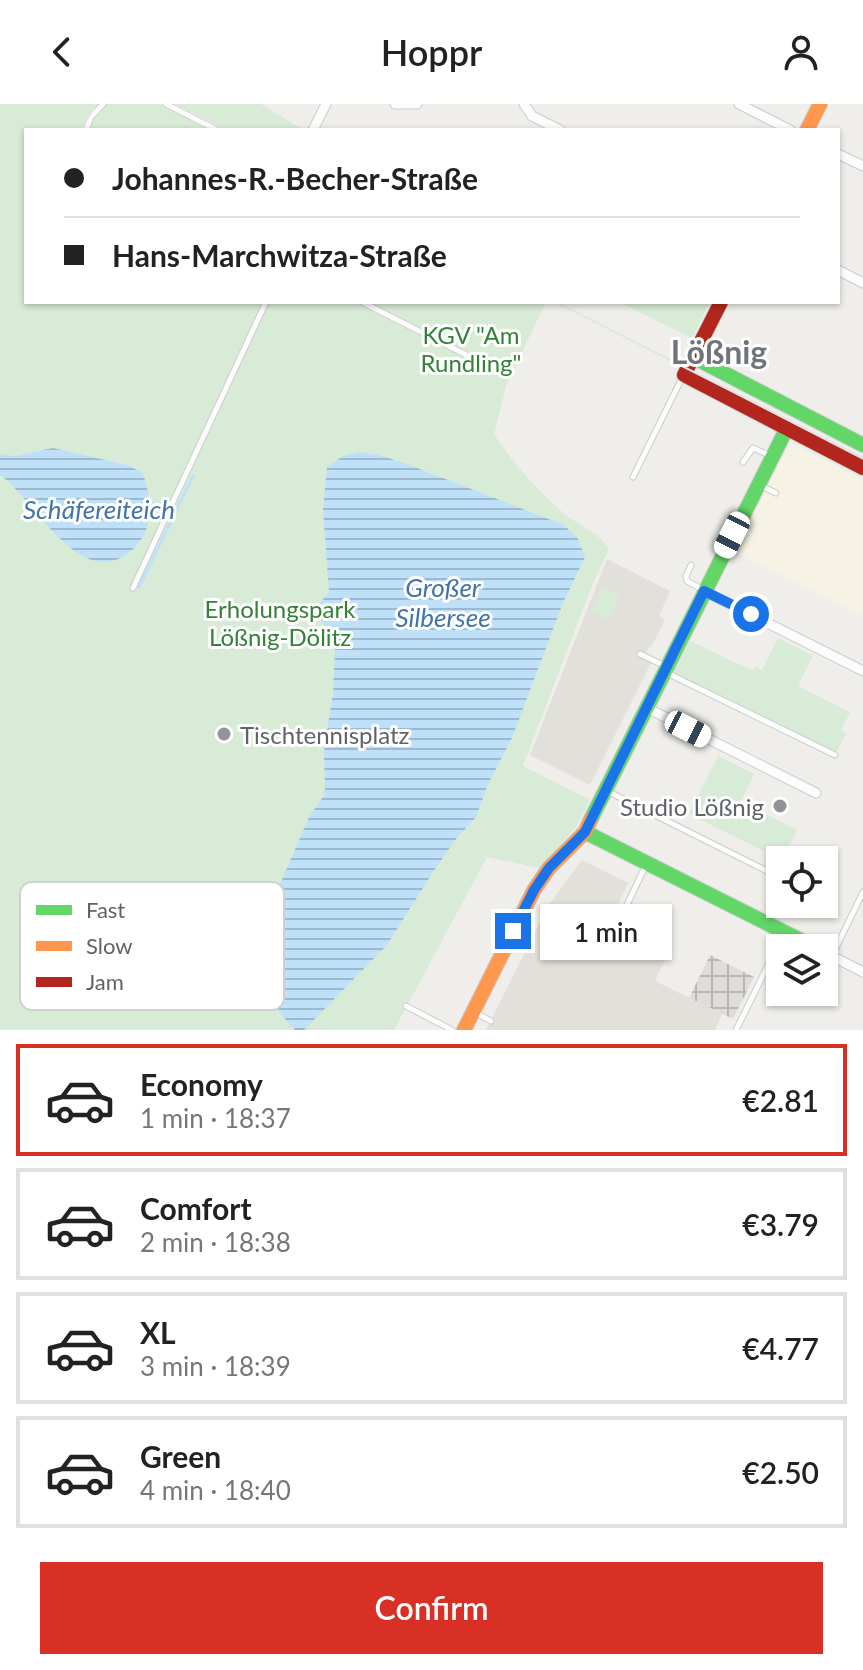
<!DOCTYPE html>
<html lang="en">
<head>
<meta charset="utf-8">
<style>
  :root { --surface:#fff; --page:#f2f2f2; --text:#222; --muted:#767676; --line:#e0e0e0; --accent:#d93025 }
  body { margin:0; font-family:Lato,sans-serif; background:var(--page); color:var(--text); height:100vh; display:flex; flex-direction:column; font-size:30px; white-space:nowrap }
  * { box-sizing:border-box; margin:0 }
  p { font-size:26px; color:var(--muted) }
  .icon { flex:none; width:44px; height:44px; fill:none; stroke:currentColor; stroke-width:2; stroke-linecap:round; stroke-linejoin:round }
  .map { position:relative; height:926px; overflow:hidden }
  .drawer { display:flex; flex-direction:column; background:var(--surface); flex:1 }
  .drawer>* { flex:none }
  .banner { position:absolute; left:24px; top:24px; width:816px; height:176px; border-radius:0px; box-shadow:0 2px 6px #0004; display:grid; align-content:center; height:176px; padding:0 40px; background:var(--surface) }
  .fabs { position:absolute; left:766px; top:742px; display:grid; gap:16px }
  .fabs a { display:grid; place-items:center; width:72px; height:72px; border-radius:0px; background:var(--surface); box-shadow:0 2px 6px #0004; font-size:40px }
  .end { position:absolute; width:36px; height:36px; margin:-18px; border:10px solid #1a73e8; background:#fff; box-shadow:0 0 0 4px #fff }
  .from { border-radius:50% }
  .bubble { position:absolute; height:56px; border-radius:0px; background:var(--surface); box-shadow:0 2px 6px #0004; font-size:26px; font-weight:600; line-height:56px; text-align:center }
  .car { position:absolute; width:24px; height:48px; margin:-24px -12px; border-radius:10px; box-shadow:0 0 6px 2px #0007; background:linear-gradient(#fff 24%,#345 0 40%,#fff 0 76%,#345 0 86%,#fff 0) }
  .banner b { display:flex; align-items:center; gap:28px; height:76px; font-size:30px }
  .banner b+b { border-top:2px solid var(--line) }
  .banner i { width:20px; height:20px; background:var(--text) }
  ul { padding:14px 0 0; list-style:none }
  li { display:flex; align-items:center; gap:24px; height:112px; margin:0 16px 12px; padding:0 24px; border:4px solid var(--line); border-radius:0px }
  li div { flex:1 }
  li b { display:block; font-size:30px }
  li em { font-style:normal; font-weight:600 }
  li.current { border-color:var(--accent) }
  li>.icon { width:72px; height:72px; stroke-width:1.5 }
  .button { display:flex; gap:16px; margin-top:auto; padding:16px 40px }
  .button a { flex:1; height:92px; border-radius:0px; background:var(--accent); color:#fff; font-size:32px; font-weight:600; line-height:92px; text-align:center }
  header { display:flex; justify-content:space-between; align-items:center; height:104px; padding:0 40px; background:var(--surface); font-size:36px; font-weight:600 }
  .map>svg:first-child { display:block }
  .commercial { fill:#f7f3e4 }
  .industrial { fill:url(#industrial-grid) }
  .education { fill:#e2e0da }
  .green { fill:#d8ebd6 }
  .water { fill:url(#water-rules) }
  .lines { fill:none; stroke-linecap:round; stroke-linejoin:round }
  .stream { stroke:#bfe0f9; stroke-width:3 }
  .lane-casing { stroke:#cbcccc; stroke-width:7 }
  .street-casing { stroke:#cbcccc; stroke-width:11 }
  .fast-casing { stroke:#cacacb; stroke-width:16 }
  .slow-casing { stroke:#cacacb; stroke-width:16 }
  .jam-casing { stroke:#cacacb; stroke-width:16 }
  .lane { stroke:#fdfcfc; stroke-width:5 }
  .street { stroke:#fdfcfc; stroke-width:9 }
  .fast { stroke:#63d668; stroke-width:14 }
  .slow { stroke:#ff974d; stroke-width:14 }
  .jam { stroke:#b3261e; stroke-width:14 }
  .tram { stroke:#e4e4e4; stroke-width:2 }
  .route { stroke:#1a73e8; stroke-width:10 }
  .poi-dot { fill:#919496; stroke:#fff; stroke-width:3 }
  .labels { text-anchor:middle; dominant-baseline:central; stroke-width:6; stroke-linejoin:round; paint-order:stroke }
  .park-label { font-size:24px; fill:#348238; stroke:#fff }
  .poi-label { font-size:24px; fill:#5f6368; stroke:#fff; text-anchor:start }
  .water-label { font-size:26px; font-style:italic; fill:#4174aa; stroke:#fff }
  .district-label { font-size:32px; font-weight:bold; fill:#70757a; stroke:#fff }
  .key { fill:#fff; stroke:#cfd0d2; stroke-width:2 }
  .key-label { font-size:22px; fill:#5f6368 }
</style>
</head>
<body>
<header><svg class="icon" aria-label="back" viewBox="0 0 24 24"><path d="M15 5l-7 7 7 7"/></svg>Hoppr<svg class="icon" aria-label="person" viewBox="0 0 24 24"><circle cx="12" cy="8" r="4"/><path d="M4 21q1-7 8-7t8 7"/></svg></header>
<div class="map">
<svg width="863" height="926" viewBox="0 0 863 926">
  <defs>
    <pattern id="industrial-grid" width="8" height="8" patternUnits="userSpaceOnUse" patternTransform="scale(2)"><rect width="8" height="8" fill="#dfddda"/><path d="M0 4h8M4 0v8" fill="none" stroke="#b8b7b5"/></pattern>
    <pattern id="water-rules" width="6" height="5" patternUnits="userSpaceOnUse" patternTransform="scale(2)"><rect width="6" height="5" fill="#bfe0f9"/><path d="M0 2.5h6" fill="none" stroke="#9eb9cd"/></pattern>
  </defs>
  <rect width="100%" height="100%" fill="#efeeea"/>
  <path class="commercial" d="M790,339L863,376V512L735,448Z"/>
  <path class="industrial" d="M710,851L754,873L733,915L689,894Z"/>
  <path class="education" d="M607,455L670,487L659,512L665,516L651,543H649L646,549L641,548L639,553L651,559L590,681L530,651Z
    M582,756L628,779L605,828L665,856L655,877L722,910L715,926H486L548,802Z"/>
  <path class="green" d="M0,0H261L300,24L299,26H26V198H540L545,200L506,282L494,330C512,358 535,383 560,406C575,420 597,426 609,445L593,479L523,662L590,696L576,723L540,764L487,753L394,926H0Z
    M619,198H710L692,234Z
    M603,482L620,491L609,516L591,507Z
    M778,534L813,552L798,582L850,608L841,627L846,630L835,651L673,571L690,537L753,567L755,563L762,566Z
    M718,652L754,670L741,697L797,726L782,756L689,710Z"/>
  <path class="water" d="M53,344L127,361L143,369C151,396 156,421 134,444C83,495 34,394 0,371V350L14,352Z
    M359,348L379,351L404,359L564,421L578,435L585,453L563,499L512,634L488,680L476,713L456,735L433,768L387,841L304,926H295L279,908L271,883L254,872L255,830L267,810L309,713L325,690L324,646L333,589L335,543L328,525L320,515L319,500L329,488L323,407L327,363L343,352Z"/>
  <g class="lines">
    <path class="stream" d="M139,483L193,372"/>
    <g class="lane-casing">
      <path id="lane" d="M166,0L217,26
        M86,26L91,13L103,0
        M362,198L488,262
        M743,358L753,344L771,352
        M633,373L683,272
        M759,381L776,389
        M691,461L686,472L687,477L702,485
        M133,484L266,198
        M640,550L665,562
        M667,569L835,651
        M607,687L775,771
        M612,832L646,761
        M832,852L863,788
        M406,902L452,926
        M474,908L491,917
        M736,926L784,829"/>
    </g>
    <g class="street-casing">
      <path id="street" d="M395,0H417
        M524,0L532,12L560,26
        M739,0L790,26
        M313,26L326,0
        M838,50L863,62
        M838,166L863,179
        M704,487L863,567
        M645,603L816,689
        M824,848L863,868"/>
    </g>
    <g class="fast-casing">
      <path id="fast" d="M693,253L863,341
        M591,715L787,324
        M585,728L816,844"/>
    </g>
    <g class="slow-casing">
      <path id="slow" d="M807,26L820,0
        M464,926L534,786L549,764L585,728L591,715"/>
    </g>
    <g class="jam-casing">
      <path id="jam" d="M721,198L684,271L863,364"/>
    </g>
    <use href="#lane" class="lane"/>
    <use href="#street" class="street"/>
    <use href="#fast" class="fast"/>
    <use href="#slow" class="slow"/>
    <use href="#jam" class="jam"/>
    <path class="tram" d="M175,0L226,26
      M81,26L96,0
      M556,198L863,354"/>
  </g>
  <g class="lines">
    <path class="route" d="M513,827L534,786L549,764L585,728L704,487L751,510"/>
  </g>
  <g class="poi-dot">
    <circle cx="224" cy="630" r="8"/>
    <circle cx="780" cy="702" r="8"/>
  </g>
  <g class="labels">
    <g class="park-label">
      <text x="471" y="230">KGV "Am<tspan x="471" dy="28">Rundling"</tspan></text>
      <text x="280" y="504">Erholungspark<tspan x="280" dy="28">Lößnig-Dölitz</tspan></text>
    </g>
    <g class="poi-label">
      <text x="240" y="630">Tischtennisplatz</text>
      <text x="764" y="702" text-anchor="end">Studio Lößnig</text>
    </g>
    <g class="water-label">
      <text x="99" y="405">Schäfereiteich</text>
      <text x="443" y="483">Großer<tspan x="443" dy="30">Silbersee</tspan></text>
    </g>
    <g class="district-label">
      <text x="719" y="247">Lößnig</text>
    </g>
  </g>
  <rect x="20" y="778" width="264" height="128" rx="12" class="key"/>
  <rect x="36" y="801" width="36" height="10" fill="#63d668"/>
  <rect x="36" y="837" width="36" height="10" fill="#ff974d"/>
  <rect x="36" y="873" width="36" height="10" fill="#b3261e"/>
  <g class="key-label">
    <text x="86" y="814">Fast</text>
    <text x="86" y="850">Slow</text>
    <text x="86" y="886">Jam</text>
  </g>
</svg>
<div class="fabs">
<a><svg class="icon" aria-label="locate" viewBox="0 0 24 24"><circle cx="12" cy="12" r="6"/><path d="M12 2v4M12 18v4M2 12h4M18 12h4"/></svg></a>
<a><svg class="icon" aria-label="layers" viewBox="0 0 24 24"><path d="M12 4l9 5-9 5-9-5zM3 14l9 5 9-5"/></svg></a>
</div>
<i class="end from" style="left:751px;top:510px"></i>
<i class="end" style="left:513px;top:827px"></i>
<div class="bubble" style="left:540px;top:800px;width:132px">1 min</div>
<i class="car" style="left:732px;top:431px;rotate:207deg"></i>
<i class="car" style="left:688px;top:625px;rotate:117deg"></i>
<div class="banner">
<b><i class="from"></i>Johannes-R.-Becher-Straße</b>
<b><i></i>Hans-Marchwitza-Straße</b>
</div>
</div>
<section class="drawer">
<ul>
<li class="current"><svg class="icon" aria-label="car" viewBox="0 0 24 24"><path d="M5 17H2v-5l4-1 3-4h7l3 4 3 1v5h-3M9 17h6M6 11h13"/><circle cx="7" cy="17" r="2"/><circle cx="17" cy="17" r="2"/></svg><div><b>Economy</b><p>1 min · 18:37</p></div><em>€2.81</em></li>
<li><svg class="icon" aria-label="car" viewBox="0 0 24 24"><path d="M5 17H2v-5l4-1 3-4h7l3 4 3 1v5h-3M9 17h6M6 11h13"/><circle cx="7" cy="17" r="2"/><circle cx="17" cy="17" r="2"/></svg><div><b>Comfort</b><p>2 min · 18:38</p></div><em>€3.79</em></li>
<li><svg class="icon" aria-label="car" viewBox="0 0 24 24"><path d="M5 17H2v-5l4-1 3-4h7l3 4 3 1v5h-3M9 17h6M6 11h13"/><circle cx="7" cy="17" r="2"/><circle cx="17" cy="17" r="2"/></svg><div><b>XL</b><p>3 min · 18:39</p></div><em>€4.77</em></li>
<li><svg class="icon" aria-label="car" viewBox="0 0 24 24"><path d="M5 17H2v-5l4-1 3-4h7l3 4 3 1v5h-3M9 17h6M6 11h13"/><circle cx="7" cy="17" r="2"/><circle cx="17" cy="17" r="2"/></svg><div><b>Green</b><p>4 min · 18:40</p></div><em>€2.50</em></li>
</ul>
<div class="button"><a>Confirm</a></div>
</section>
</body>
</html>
